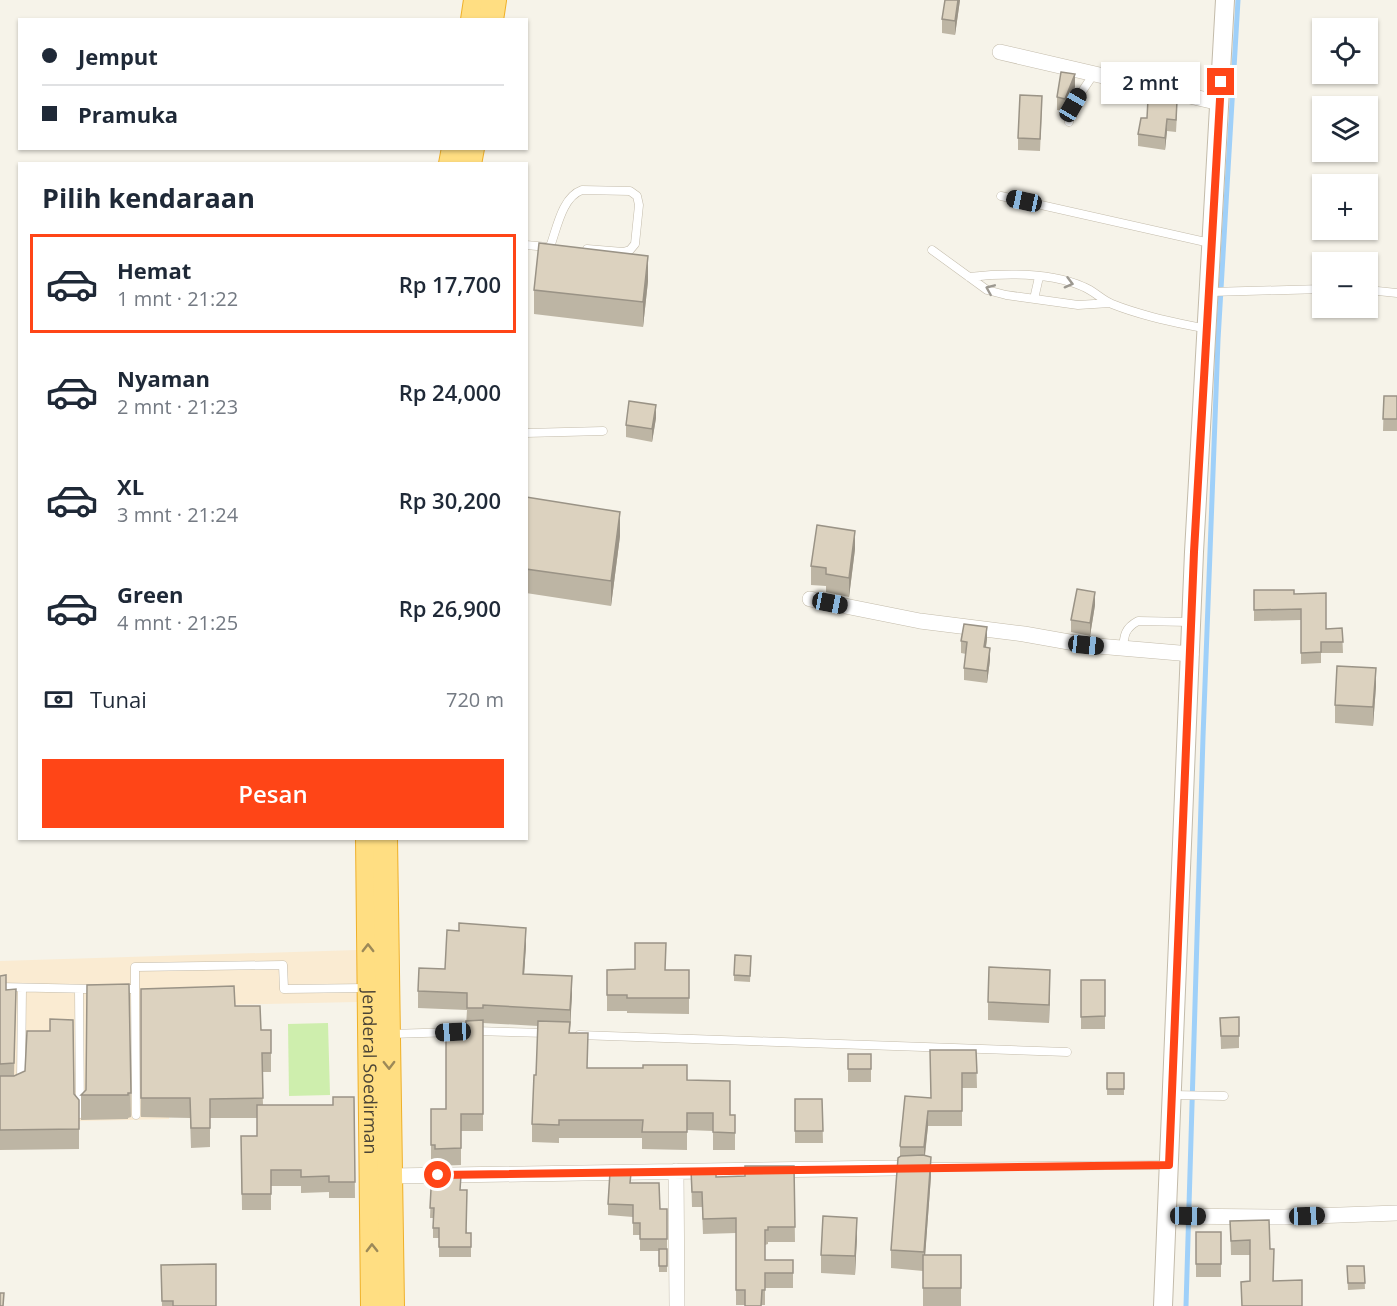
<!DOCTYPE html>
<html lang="id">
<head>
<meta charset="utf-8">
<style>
  :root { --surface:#fff; --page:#f2f2f3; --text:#1f2937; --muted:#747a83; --line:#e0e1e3; --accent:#ff4517 }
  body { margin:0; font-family:"Open Sans",sans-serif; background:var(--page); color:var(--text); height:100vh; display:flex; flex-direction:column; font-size:22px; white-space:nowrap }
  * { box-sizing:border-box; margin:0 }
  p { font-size:20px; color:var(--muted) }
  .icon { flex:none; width:33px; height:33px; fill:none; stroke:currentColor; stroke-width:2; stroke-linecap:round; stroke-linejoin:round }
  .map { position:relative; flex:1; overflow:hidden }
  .details { position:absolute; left:18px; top:162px; width:510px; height:678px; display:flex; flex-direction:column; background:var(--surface); border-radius:0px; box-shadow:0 2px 4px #0004 }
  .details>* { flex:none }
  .guide { position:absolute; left:18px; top:18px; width:510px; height:132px; border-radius:0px; box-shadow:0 2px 4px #0004; display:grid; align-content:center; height:132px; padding:0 24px; background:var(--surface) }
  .buttons { position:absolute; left:1312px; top:18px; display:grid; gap:12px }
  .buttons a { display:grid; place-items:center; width:66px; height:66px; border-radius:0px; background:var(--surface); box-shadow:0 2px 4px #0004; font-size:30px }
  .end { position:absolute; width:27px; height:27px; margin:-14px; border:8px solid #ff4517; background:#fff; box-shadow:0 0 0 3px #fff }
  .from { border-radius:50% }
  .bubble { position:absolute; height:42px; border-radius:0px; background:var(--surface); box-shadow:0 2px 4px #0004; font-size:20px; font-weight:600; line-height:42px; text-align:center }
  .car { position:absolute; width:18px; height:36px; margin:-18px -9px; border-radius:8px; box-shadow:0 0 4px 2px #0007; background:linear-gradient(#222 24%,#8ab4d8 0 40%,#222 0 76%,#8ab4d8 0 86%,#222 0) }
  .guide b { display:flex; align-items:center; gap:21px; height:57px; font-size:22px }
  .guide b+b { border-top:2px solid var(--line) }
  .guide i { width:15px; height:15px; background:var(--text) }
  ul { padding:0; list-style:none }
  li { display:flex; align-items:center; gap:18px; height:99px; margin:0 12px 9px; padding:0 12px; border:3px solid transparent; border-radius:0px }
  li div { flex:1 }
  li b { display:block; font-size:22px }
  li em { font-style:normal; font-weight:600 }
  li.current { border-color:var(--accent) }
  li>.icon { width:54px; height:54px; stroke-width:1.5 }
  h2 { padding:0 24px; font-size:27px; line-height:72px }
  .pay { display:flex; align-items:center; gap:15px; height:66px; padding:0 24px; font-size:22px }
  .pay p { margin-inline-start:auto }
  .cta { display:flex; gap:12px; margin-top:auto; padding:12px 24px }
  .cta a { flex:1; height:69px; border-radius:0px; background:var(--accent); color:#fff; font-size:24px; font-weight:600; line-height:69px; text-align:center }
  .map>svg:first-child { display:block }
  .commercial { fill:#faebd2 }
  .green { fill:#ceeead }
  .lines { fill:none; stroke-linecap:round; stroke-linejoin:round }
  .stream { stroke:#9fd0f9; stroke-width:5 }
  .service-casing { stroke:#c3bbaa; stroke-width:9 }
  .minor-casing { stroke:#c3bbaa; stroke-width:16 }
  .tertiary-casing { stroke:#c3bbaa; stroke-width:20 }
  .trunk-casing { stroke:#efb029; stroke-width:26 }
  .service { stroke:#fff; stroke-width:8 }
  .minor { stroke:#fff; stroke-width:15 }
  .tertiary { stroke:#fff; stroke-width:18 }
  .trunk { stroke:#ffde82; stroke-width:24 }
  .wall { fill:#bdb5a4 }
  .shaded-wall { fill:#9a9386 }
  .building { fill:#dcd2bf; stroke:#9a9386; stroke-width:1.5 }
  .oneway { stroke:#9c9890 }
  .oneway2 { stroke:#9c8958 }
  .route { stroke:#ff4517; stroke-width:8 }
  .labels { text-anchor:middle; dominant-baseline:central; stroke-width:6; stroke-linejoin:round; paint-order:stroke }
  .street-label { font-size:18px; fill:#4b4436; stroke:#fff }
</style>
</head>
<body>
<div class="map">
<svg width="1397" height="1306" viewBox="0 0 1397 1306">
  <rect width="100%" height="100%" fill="#f6f3e9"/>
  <path class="commercial" d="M357,950V1002L168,1006L169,1119L0,1123V961Z"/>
  <path class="green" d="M328,1023L330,1095L289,1096L288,1024Z"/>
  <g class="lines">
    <path class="stream" d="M1186,1306L1203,737L1218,340L1238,0"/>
    <g class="service-casing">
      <path id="service" d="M1069,122L1073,105L1093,75
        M1001,196L1210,243
        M526,245L548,247
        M550,247C557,228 562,197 582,190L630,191L637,196L639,205L635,244L630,250L623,252L587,249
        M932,250L987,290L1006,295L1078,305L1110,303
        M969,277C1006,273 1050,272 1084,287C1094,291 1102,300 1112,304C1142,316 1174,322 1206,329
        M1368,290L1397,293
        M1210,292L1323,289
        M1034,299L1039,277
        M526,433L603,431
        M1123,649C1124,635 1125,628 1138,621L1190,622
        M0,987L94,989
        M79,989L80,1114
        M121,989H135V967L283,965L284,989L367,988
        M135,989L136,1115
        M474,1031L546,1033
        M390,1034L456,1032
        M579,1035L1067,1052
        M21,1082L22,988
        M1173,1095L1224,1096
        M923,1167L1169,1165"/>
    </g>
    <g class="minor-casing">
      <path id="minor" d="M1000,52L1220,103
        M810,599L920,621L1024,634L1086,645L1191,654
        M676,1171L677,1306
        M391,1176L894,1168
        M1167,1216L1284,1217L1397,1213"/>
    </g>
    <g class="tertiary-casing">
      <path id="tertiary" d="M1163,1306L1194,552L1225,0"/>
    </g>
    <g class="trunk-casing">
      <g id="trunk">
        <path d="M473,20L476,0"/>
        <path d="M491,20L494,0"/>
        <path d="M451,164L454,148"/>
        <path d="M469,164L472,148"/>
        <path id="s1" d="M368,838L373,1306"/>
        <path d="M385,838L392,1306"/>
      </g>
    </g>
    <use href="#service" class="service"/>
    <use href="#minor" class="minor"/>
    <use href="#tertiary" class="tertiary"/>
    <use href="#trunk" class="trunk"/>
  </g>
  <path class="wall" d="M945,0H960L955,35L942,33V19Z
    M1075,87L1065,111L1057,110V97Z
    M1042,108L1040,151L1018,150V138Z
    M1177,114L1176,132L1167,131L1165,150L1138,146V134L1147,118Z
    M648,281L643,327L534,314V290Z
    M1384,396H1397V431H1383Z
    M656,418L652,442L626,437V425Z
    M526,497L620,536L611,606L526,593Z
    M855,549L849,597L826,592V586L811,585V566Z
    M1254,590L1294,594L1326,629L1342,628L1343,653H1321V663L1301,664V620L1254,621Z
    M1095,605L1090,636L1071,632V620Z
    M987,639L986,647L990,660L987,683L964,680V668L966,654L961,653V641Z
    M1376,686L1373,726L1335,723V705Z
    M526,945L524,974L572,993L570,1033L587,1068L687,1080L730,1115H735V1150H713V1131L687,1130V1150L642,1149V1138H559V1143L532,1142V1124L536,1075L538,1026L483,1023V1131H461V1165L435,1166V1162H431V1109H446L466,1027L467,1010L418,1008V991L445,969Z
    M751,956L750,982L734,981V975Z
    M607,970H689V1014L627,1013V1011H607Z
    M0,976L6,990L16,989L14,1076L74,1094L79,1100V1149L0,1150Z
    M1081,980H1105V1029H1081Z
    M129,984L131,1117L128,1118V1119L81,1120V1095L86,1090Z
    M141,989L235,1006L261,1030H271V1072H262L263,1105H333L354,1097L355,1198H329V1192L301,1193V1186H271V1210H242L241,1136H257V1118H210V1147L191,1148L190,1118L141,1117Z
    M1050,989L1049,1023L988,1020V1002Z
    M1239,1017V1048L1221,1049L1220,1018Z
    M976,1050L977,1088H962V1126H928L925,1156L931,1176L925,1255H961V1306H923V1271L891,1268V1250L900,1157V1146Z
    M848,1054H871V1082H848Z
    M1107,1073H1124V1095H1107Z
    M795,1099H822L823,1143H795Z
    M794,1166L795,1242H768V1244L765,1245V1260H793V1288H765V1305H736V1233L703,1234L702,1207H692L691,1170L716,1177L745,1176Z
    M631,1183L660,1209H667V1272H659V1251H640V1235H633V1217L608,1215V1204Z
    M431,1189L460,1190L467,1233H471V1257H439V1238H433V1218H430Z
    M1230,1221L1270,1249L1274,1281H1250V1255H1231Z
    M1196,1232H1221V1277H1196Z
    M857,1236L855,1275L821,1273V1255Z
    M161,1265L216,1306H162Z
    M1347,1266H1364L1365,1289L1348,1290Z"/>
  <path class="shaded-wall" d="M958,0H960L955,35V21Z
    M1075,74V87L1065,111V99Z
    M1167,119V131L1165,150V138Z
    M648,256V281L643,327V302Z
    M656,405V418L652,442V429Z
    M620,512V536L611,606V581Z
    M855,531V549L849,597V578Z
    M1095,592V605L1090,636V623Z
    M987,627V639L984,659V647Z
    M990,648V660L987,683V671Z
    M1376,668V686L1373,726V707Z
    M526,928V945L523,991V974Z
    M1050,970V989L1049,1023V1005Z
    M572,976V993L570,1028V1010Z
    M928,1111V1126L924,1162V1147Z
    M931,1157V1176L924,1271V1252Z
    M857,1218V1236L855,1275V1256Z"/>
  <path class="building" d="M945,0H958L955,21L942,19Z
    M1061,72L1075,74L1065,99L1057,97Z
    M1020,95L1042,96L1040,139L1018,138Z
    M1148,99L1177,101L1176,120L1167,119L1165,138L1138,134L1141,118H1147Z
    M539,243L648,256L643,302L534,290Z
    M1384,396H1397V419H1383Z
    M629,401L656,405L652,429L626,425Z
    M526,497L620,512L611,581L526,569Z
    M817,525L855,531L849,578L826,574V568L811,566Z
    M1077,589L1095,592L1090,623L1071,620Z
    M1254,590H1294V594L1326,593V629L1342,628L1343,642H1321V652L1301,653V609L1254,610Z
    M964,624L987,627L984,647L990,648L987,671L964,668L967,642L961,641Z
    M1337,666L1376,668L1373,707L1335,705Z
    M459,923L526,928L523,974L572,976L570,1010L483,1005V1008H467V993L418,991L419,968L445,969L447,930L459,931Z
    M635,943H666L665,970H689V998H627V995H607V970L635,969Z
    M735,955L751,956L750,976L734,975Z
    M989,967L1050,970L1049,1005L988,1002Z
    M6,975V990L16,989L14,1063L0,1064V976Z
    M1081,980H1105V1016L1081,1017Z
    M129,984L131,1093H128V1095H81L86,1090L87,985Z
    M234,986L235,1006H260L261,1030H271V1053H262L263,1098L210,1099V1128H191L190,1098H141V989Z
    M1239,1017V1036H1221L1220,1018Z
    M50,1019L73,1020L74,1094L79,1100V1129L0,1130V1076H14L25,1071L27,1031H50Z
    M483,1020V1114H461V1148L435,1149V1145H431V1109H446V1027H466V1021Z
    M538,1021L570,1022L569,1033H588L587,1068H643V1065H687V1080L730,1081V1115H735V1133L713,1132V1113H687V1132H642L643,1120H559V1125L532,1124L534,1075H536Z
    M930,1050H976L977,1073H962V1111H928L924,1147H901L900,1146L905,1096L931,1098Z
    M848,1054H871V1069H848Z
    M1107,1073H1124V1089H1107Z
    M333,1097H354L355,1182H329V1176L301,1177V1170H271V1194H242L241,1136H257V1105H333Z
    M795,1099H822L823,1131H795Z
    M923,1155L931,1157L924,1252L891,1250L898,1158L901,1156Z
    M745,1166H794L795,1227H768V1230H765V1260H793V1273H765V1290H762L761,1306H745V1290H736V1218L703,1219L702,1192H692L691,1170H716V1177L745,1176Z
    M610,1172L631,1173L630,1183H659L660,1209H667V1239H640V1223H633V1205L608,1204Z
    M434,1175H461L460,1190H467L466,1233H471V1247H439V1228H433L434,1208H430L431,1189H434Z
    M823,1216L857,1218L855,1256L821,1255Z
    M1269,1220L1270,1249H1274L1273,1281L1302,1280V1306H1242L1241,1282L1250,1281V1240L1231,1241L1230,1221Z
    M1196,1232H1221V1264H1196Z
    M659,1249H667V1266H659Z
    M923,1255H961V1288H923Z
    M216,1264V1306H173V1301H162L161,1265Z
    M1347,1266H1364L1365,1283H1348Z
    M0,1293H4L3,1306H0Z"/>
  <defs><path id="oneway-chevron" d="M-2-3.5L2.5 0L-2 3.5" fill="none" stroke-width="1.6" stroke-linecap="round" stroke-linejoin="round" transform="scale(1.5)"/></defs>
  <g class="oneway">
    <use href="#oneway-chevron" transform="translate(1069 283) rotate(15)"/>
    <use href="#oneway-chevron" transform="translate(990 289) rotate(-157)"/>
  </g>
  <g class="oneway2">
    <use href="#oneway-chevron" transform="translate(368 948) rotate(-90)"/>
    <use href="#oneway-chevron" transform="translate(389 1065) rotate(89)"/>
    <use href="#oneway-chevron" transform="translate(372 1248) rotate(-91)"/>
  </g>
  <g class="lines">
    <path class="route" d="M438,1175L1169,1165L1194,552L1221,82"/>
  </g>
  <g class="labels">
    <g class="street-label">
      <text stroke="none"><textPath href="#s1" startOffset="234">Jenderal Soedirman</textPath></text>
    </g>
  </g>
</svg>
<div class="buttons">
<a><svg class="icon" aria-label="locate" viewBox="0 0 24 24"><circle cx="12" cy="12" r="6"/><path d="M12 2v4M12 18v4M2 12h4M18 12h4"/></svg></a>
<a><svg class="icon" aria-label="layers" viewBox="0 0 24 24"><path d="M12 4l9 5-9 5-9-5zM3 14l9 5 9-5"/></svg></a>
<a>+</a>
<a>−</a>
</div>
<i class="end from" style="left:438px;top:1175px"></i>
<i class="end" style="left:1221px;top:82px"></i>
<div class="bubble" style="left:1101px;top:62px;width:99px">2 mnt</div>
<i class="car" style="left:1073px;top:105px;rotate:30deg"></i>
<i class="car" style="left:1024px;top:201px;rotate:282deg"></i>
<i class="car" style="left:830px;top:603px;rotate:101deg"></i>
<i class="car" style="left:1086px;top:645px;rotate:96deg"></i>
<i class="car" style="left:453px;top:1032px;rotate:267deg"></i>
<i class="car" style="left:1188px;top:1216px;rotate:91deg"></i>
<i class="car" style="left:1307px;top:1216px;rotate:88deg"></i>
<div class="guide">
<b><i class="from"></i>Jemput</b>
<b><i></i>Pramuka</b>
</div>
<section class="details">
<h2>Pilih kendaraan</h2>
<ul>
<li class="current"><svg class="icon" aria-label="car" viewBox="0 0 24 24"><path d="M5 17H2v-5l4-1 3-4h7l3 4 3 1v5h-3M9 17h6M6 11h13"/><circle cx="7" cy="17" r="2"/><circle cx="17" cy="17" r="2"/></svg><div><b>Hemat</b><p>1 mnt · 21:22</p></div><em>Rp 17,700</em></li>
<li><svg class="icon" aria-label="car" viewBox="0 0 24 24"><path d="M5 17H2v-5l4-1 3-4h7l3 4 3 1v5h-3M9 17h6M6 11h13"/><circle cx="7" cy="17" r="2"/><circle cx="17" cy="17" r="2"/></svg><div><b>Nyaman</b><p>2 mnt · 21:23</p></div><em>Rp 24,000</em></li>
<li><svg class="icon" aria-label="car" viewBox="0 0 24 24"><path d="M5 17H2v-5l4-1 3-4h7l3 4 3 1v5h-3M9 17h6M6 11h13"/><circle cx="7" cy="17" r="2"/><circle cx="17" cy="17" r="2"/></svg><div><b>XL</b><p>3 mnt · 21:24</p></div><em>Rp 30,200</em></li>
<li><svg class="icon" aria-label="car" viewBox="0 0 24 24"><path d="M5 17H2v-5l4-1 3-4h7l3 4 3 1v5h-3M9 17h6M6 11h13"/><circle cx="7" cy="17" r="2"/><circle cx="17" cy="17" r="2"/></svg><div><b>Green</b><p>4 mnt · 21:25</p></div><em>Rp 26,900</em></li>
</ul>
<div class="pay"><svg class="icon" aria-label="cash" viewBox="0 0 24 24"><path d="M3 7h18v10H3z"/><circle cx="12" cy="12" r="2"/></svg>Tunai<p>720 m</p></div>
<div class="cta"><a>Pesan</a></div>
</section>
</div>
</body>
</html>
